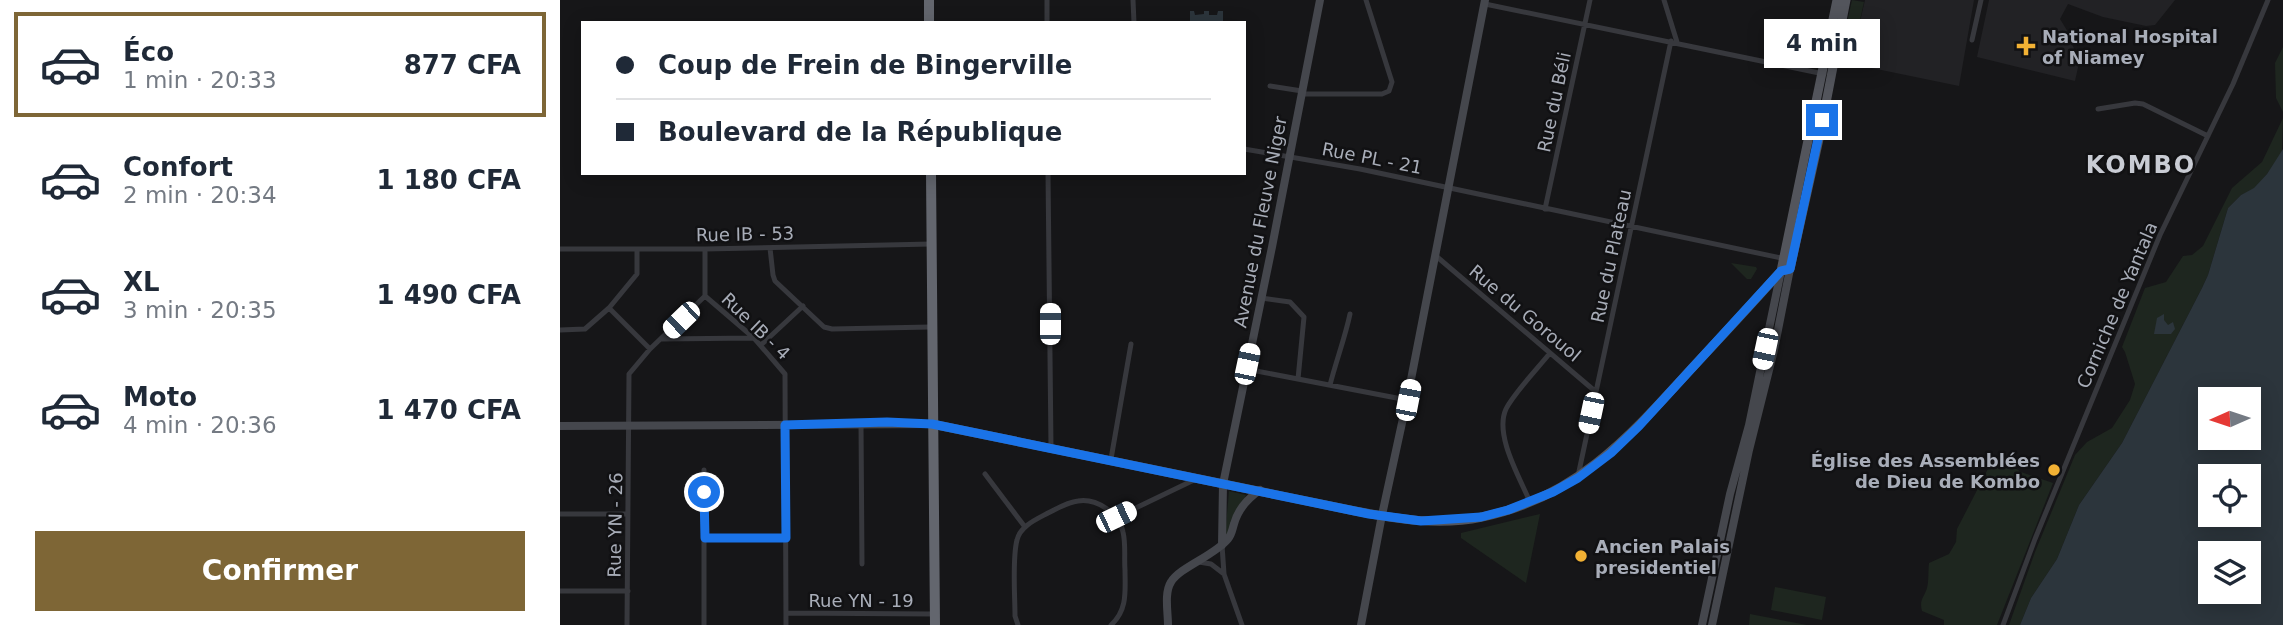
<!DOCTYPE html>
<html lang="fr">
<head>
<meta charset="utf-8">
<style>
  :root { --surface:#fff; --page:#f6f6f7; --text:#1f2937; --muted:#747a83; --line:#e0e1e3; --accent:#7e6636 }
  body { margin:0; font-family:"DejaVu Sans",sans-serif; background:var(--page); color:var(--text); height:100vh; display:flex; flex-direction:column; font-size:26px; white-space:nowrap }
  * { box-sizing:border-box; margin:0 }
  p { font-size:23px; color:var(--muted) }
  .icon { flex:none; width:38px; height:38px; fill:none; stroke:currentColor; stroke-width:2; stroke-linecap:round; stroke-linejoin:round }
  .map { position:relative; flex:1; overflow:hidden }
  .details { display:flex; flex-direction:column; background:var(--surface); width:560px }
  .details>* { flex:none }
  .hud { position:absolute; left:21px; top:21px; width:665px; height:154px; border-radius:0px; box-shadow:0 4px 18px #0003; display:grid; align-content:center; height:154px; padding:0 35px; background:var(--surface) }
  .needle { width:46px; rotate:267deg }
  .controls { position:absolute; left:1638px; top:387px; display:grid; gap:14px }
  .controls a { display:grid; place-items:center; width:63px; height:63px; border-radius:0px; background:var(--surface); box-shadow:0 4px 18px #0003; font-size:35px }
  .end { position:absolute; width:32px; height:32px; margin:-16px; border:9px solid #1a73e8; background:#fff; box-shadow:0 0 0 4px #fff }
  .from { border-radius:50% }
  .bubble { position:absolute; height:49px; border-radius:0px; background:var(--surface); box-shadow:0 4px 18px #0003; font-size:23px; font-weight:700; line-height:49px; text-align:center }
  .car { position:absolute; width:21px; height:42px; margin:-21px -10px; border-radius:9px; box-shadow:0 0 5px 2px #0007; background:linear-gradient(#fff 24%,#345 0 40%,#fff 0 76%,#345 0 86%,#fff 0) }
  .hud b { display:flex; align-items:center; gap:24px; height:66px; font-size:26px }
  .hud b+b { border-top:2px solid var(--line) }
  .hud i { width:18px; height:18px; background:var(--text) }
  ul { padding:12px 0 0; list-style:none }
  li { display:flex; align-items:center; gap:21px; height:105px; margin:0 14px 10px; padding:0 21px; border:4px solid transparent; border-radius:0px }
  li div { flex:1 }
  li b { display:block; font-size:26px }
  li em { font-style:normal; font-weight:700 }
  li.selected { border-color:var(--accent) }
  li>.icon { width:63px; height:63px; stroke-width:1.5 }
  .action { display:flex; gap:14px; margin-top:auto; padding:14px 35px }
  .action a { flex:1; height:80px; border-radius:0px; background:var(--accent); color:#fff; font-size:28px; font-weight:700; line-height:80px; text-align:center }
  main { display:flex; flex:1; min-height:0 }
  .map>svg:first-child { display:block }
  .built { fill:#222225 }
  .green { fill:#1e261f }
  .water { fill:#2c353c; fill-rule:evenodd }
  .lines { fill:none; stroke-linecap:round; stroke-linejoin:round }
  .street { stroke:#37383d; stroke-width:5 }
  .secondary { stroke:#45474d; stroke-width:8 }
  .primary { stroke:#53555c; stroke-width:9 }
  .highway { stroke:#63666e; stroke-width:10 }
  .route { stroke:#1a73e8; stroke-width:9 }
  .poi-dot { fill:#f2b134; stroke:#111113; stroke-width:2.5 }
  .labels { text-anchor:middle; dominant-baseline:central; stroke-width:5; stroke-linejoin:round; paint-order:stroke }
  .poi-label { font-size:18px; font-weight:bold; fill:#a8adb8; stroke:#111113; text-anchor:start }
  .street-label { font-size:18px; fill:#a8adb8; stroke:#111113 }
  .district-label { font-size:24px; font-weight:bold; letter-spacing:2px; fill:#c9ccd4; stroke:#111113 }
</style>
</head>
<body>
<main>
<section class="details">
<ul>
<li class="selected"><svg class="icon" aria-label="car" viewBox="0 0 24 24"><path d="M5 17H2v-5l4-1 3-4h7l3 4 3 1v5h-3M9 17h6M6 11h13"/><circle cx="7" cy="17" r="2"/><circle cx="17" cy="17" r="2"/></svg><div><b>Éco</b><p>1 min · 20:33</p></div><em>877 CFA</em></li>
<li><svg class="icon" aria-label="car" viewBox="0 0 24 24"><path d="M5 17H2v-5l4-1 3-4h7l3 4 3 1v5h-3M9 17h6M6 11h13"/><circle cx="7" cy="17" r="2"/><circle cx="17" cy="17" r="2"/></svg><div><b>Confort</b><p>2 min · 20:34</p></div><em>1 180 CFA</em></li>
<li><svg class="icon" aria-label="car" viewBox="0 0 24 24"><path d="M5 17H2v-5l4-1 3-4h7l3 4 3 1v5h-3M9 17h6M6 11h13"/><circle cx="7" cy="17" r="2"/><circle cx="17" cy="17" r="2"/></svg><div><b>XL</b><p>3 min · 20:35</p></div><em>1 490 CFA</em></li>
<li><svg class="icon" aria-label="car" viewBox="0 0 24 24"><path d="M5 17H2v-5l4-1 3-4h7l3 4 3 1v5h-3M9 17h6M6 11h13"/><circle cx="7" cy="17" r="2"/><circle cx="17" cy="17" r="2"/></svg><div><b>Moto</b><p>4 min · 20:36</p></div><em>1 470 CFA</em></li>
</ul>
<div class="action"><a>Confirmer</a></div>
</section>
<div class="map">
<svg width="1723" height="625" viewBox="0 0 1723 625">
  <rect width="100%" height="100%" fill="#161618"/>
  <path class="built" d="M1305,0H1414L1399,86L1297,65L1292,57Z
    M1429,0H1615L1595,25L1586,26L1543,17L1508,4L1500,19L1508,32L1519,63L1515,81L1417,57Z"/>
  <path class="green" d="M1292,0L1304,2L1292,57L1280,54Z
    M1723,47V112L1716,98L1715,63Z
    M1723,118L1722,152L1707,174L1694,189L1681,195L1668,208L1648,275L1642,288L1562,443L1519,505L1497,559L1471,598L1460,625H1449L1475,552L1515,455L1527,442L1552,428L1570,400L1575,384L1565,352L1562,347L1585,288L1606,282L1623,256L1632,255L1643,246L1672,188L1702,162Z
    M1171,263L1196,267L1197,269L1191,279H1187Z
    M1448,463L1461,472L1493,483L1437,625H1384V620L1362,611C1359,599 1364,598 1367,588C1369,581 1368,571 1369,563L1389,554L1396,542L1397,529L1430,465Z
    M669,491L686,495L668,538L665,537Z
    M980,514L966,583L901,538V533Z
    M1215,587L1266,597L1262,620L1211,610Z
    M1190,614L1247,625H1189Z"/>
  <path class="water" d="M630,11H634L635,15L644,14V11H649V15H657L658,11H663V23L630,21Z
    M1723,149V625H1460L1471,598L1497,559L1519,505L1562,443L1642,288L1648,275L1668,208L1681,195L1694,188L1707,174ZM1650,399H1689V438H1650ZM1650,476H1689V514H1650ZM1650,553H1689V592H1650Z
    M1604,314V320L1608,325L1613,322L1615,329L1611,334H1594L1597,318Z"/>
  <g class="lines">
    <path class="street" d="M487,0V23
      M573,0L574,23
      M1104,0L1117,42
      M925,4L1264,74
      M1412,40L1421,0
      M710,86L742,91
      M742,94H822L829,91L832,82L806,0
      M1538,109L1575,103L1583,104L1648,136
      M684,149L800,169L1226,259
      M488,173L491,447
      M985,209L1030,0
      M210,248L213,275L215,281L264,327L272,329L370,327
      M0,249H145L371,244
      M145,249V296L194,338L225,374L226,625
      M876,256L1036,392
      M701,298L730,302L744,317L738,379
      M49,308L90,349
      M0,330L25,329L49,308L77,274V249
      M102,339L194,338
      M201,345L243,306
      M686,369L847,400
      M770,385C776,361 785,338 790,314
      M301,423L302,564
      M551,459L571,344
      M144,470V625
      M425,474L465,527
      M1018,476L1111,41
      M970,502C960,478 934,435 946,409C954,393 978,368 990,353
      M0,514H68
      M557,517L636,479
      M144,538H226
      M662,545L664,574L682,625
      M639,562L651,564L664,574
      M0,591H68
      M226,613L374,614
      M67,625L69,374L90,349L145,296
      M458,625L455,616C455,595 452,559 457,540C460,526 477,519 488,513C498,508 508,502 518,501C537,498 560,514 563,532C566,544 564,558 565,570C565,590 568,610 551,625
      M1443,625L1475,539L1600,235L1673,84L1708,0"/>
    <path class="secondary" d="M0,426L372,424
      M662,545L663,484L712,247L760,0
      M608,625C608,612 604,593 611,582C620,567 654,556 668,539C672,534 672,530 674,524C678,509 687,499 700,490
      M801,625L822,515L847,400L925,0
      M1142,625L1170,494L1189,425L1221,271
      M1152,625L1189,450L1214,350L1230,269"/>
    <path class="primary" d="M1221,271L1277,0
      M372,424L795,511C837,519 880,526 922,517C1016,498 1070,436 1131,369C1161,337 1192,304 1221,271L1230,269L1259,139L1286,0"/>
    <path class="highway" d="M369,0V23
      M371,173L375,625"/>
  </g>
  <g class="lines">
    <path class="route" d="M144,492L145,538H226L225,425L327,422L372,424L809,514L861,521L921,517L948,510L993,492L1018,478L1051,453L1079,426L1221,271L1230,269L1262,120"/>
  </g>
  <g class="poi-dot">
    <path d="M1462.5 35.5h7v7h7v7h-7v7h-7v-7h-7v-7h7z"/>
    <circle cx="1494" cy="470" r="7"/>
    <circle cx="1021" cy="556" r="7"/>
  </g>
  <g class="labels">
    <g class="poi-label">
      <text x="1482" y="36">National Hospital<tspan x="1482" dy="21">of Niamey</tspan></text>
      <text x="1480" y="460" text-anchor="end">Église des Assemblées<tspan x="1480" dy="21">de Dieu de Kombo</tspan></text>
      <text x="1035" y="546">Ancien Palais<tspan x="1035" dy="21">presidentiel</tspan></text>
    </g>
    <g class="street-label">
      <text transform="translate(994 102) rotate(-78)">Rue du Béli</text>
      <text transform="translate(812 158) rotate(11)">Rue PL - 21</text>
      <text transform="translate(700 222) rotate(-79)">Avenue du Fleuve Niger</text>
      <text transform="translate(185 234) rotate(-1)">Rue IB - 53</text>
      <text transform="translate(1051 256) rotate(-78)">Rue du Plateau</text>
      <text transform="translate(1557 305) rotate(-67)">Corniche de Yantala</text>
      <text transform="translate(965 313) rotate(40)">Rue du Gorouol</text>
      <text transform="translate(196 326) rotate(44)">Rue IB - 4</text>
      <text transform="translate(55 525) rotate(-89)">Rue YN - 26</text>
      <text x="301" y="600">Rue YN - 19</text>
    </g>
    <g class="district-label">
      <text x="1581" y="165">KOMBO</text>
    </g>
  </g>
</svg>
<div class="controls">
<a><svg class="needle" viewBox="-14 -14 28 28"><path d="M0-13l5 13h-10z" fill="#e53935"/><path d="M0 13l5-13h-10z" fill="#747a83"/></svg></a>
<a><svg class="icon" aria-label="locate" viewBox="0 0 24 24"><circle cx="12" cy="12" r="6"/><path d="M12 2v4M12 18v4M2 12h4M18 12h4"/></svg></a>
<a><svg class="icon" aria-label="layers" viewBox="0 0 24 24"><path d="M12 4l9 5-9 5-9-5zM3 14l9 5 9-5"/></svg></a>
</div>
<i class="end from" style="left:144px;top:492px"></i>
<i class="end" style="left:1262px;top:120px"></i>
<div class="bubble" style="left:1204px;top:19px;width:116px">4 min</div>
<i class="car" style="left:121px;top:320px;rotate:226deg"></i>
<i class="car" style="left:490px;top:324px;rotate:0deg"></i>
<i class="car" style="left:1205px;top:349px;rotate:192deg"></i>
<i class="car" style="left:687px;top:364px;rotate:12deg"></i>
<i class="car" style="left:848px;top:400px;rotate:11deg"></i>
<i class="car" style="left:1031px;top:413px;rotate:192deg"></i>
<i class="car" style="left:556px;top:517px;rotate:64deg"></i>
<div class="hud">
<b><i class="from"></i>Coup de Frein de Bingerville</b>
<b><i></i>Boulevard de la République</b>
</div>
</div>
</main>
</body>
</html>
